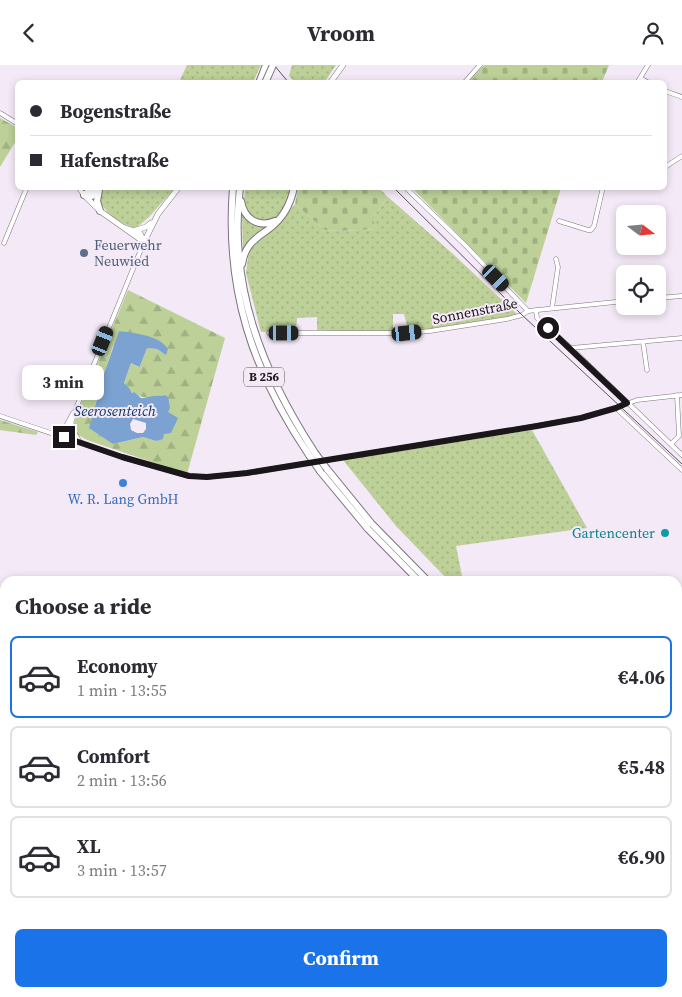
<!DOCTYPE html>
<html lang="en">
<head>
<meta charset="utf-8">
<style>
  :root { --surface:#fff; --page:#f2f2f3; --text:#2b2b33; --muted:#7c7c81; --line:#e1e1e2; --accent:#1a73e8 }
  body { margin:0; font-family:"Source Serif 4",serif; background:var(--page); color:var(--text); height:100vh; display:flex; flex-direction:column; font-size:19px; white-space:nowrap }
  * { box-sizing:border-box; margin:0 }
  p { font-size:16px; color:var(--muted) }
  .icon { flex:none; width:28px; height:28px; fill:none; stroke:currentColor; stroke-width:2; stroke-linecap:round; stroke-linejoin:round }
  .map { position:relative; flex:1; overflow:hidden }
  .side { position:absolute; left:0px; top:511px; width:682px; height:421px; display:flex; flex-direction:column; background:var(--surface); border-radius:15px 15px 0 0; box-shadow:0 2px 8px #0003 }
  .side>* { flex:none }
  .guide { position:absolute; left:15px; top:15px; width:652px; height:110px; border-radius:8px; box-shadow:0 2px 8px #0003; display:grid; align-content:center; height:110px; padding:0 15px; background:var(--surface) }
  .needle { width:32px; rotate:106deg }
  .controls { position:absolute; left:616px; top:140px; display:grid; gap:10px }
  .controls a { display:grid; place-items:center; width:50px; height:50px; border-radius:8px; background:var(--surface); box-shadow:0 2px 8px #0003; font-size:25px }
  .end { position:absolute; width:22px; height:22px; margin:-11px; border:6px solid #1a161a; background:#fff; box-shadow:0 0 0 2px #fff }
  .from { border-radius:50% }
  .bubble { position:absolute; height:35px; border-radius:8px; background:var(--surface); box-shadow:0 2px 8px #0003; font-size:16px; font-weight:700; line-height:35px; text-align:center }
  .car { position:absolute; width:15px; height:30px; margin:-15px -8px; border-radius:6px; box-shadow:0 0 4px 1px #0007; background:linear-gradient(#222 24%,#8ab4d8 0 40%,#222 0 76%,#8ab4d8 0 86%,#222 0) }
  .guide b { display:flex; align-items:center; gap:18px; height:48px; font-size:19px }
  .guide b+b { border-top:1px solid var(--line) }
  .guide i { width:12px; height:12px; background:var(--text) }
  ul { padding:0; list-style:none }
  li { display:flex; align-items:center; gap:15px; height:82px; margin:0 10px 8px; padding:0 5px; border:2px solid var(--line); border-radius:8px }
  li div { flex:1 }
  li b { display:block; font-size:19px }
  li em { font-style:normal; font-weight:700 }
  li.current { border-color:var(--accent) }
  li>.icon { width:45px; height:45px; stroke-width:1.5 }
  h2 { padding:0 15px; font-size:22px; line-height:60px }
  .action { display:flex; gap:10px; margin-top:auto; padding:10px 15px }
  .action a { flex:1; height:58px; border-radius:8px; background:var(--accent); color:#fff; font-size:20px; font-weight:700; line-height:58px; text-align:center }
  header { display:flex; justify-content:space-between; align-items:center; height:65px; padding:0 15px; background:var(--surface); font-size:22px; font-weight:700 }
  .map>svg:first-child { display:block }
  .grass { fill:url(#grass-dots) }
  .forest { fill:url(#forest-firs); fill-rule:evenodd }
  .cemetery { fill:url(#cemetery-stones) }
  .water { fill:#7ca2d1; fill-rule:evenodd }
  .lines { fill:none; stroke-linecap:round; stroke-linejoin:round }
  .minor-casing { stroke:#7e747f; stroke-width:5 }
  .tertiary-casing { stroke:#7e747f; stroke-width:6 }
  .trunk-casing { stroke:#7e747f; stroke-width:8 }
  .minor { stroke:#fff; stroke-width:4 }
  .tertiary { stroke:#fff; stroke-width:5 }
  .trunk { stroke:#fff; stroke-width:6 }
  .rail { stroke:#5b555b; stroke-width:1 }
  .trunk-bridge-casing { stroke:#7e747f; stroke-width:8; stroke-linecap:butt }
  .trunk-bridge { stroke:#fff; stroke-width:6 }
  .route { stroke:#1a161a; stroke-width:6 }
  .service-dot { fill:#5c6f8a; stroke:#f4e9f6; stroke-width:2 }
  .shop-dot { fill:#3f7fe0; stroke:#f4e9f6; stroke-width:2 }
  .culture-dot { fill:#0f9aa8; stroke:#f4e9f6; stroke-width:2 }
  .labels { text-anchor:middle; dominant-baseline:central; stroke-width:4; stroke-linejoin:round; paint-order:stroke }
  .shield { fill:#f4e9f6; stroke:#5b555c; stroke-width:1 }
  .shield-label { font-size:12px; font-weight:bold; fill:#1a161a }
  .service-label { font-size:14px; fill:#4e5e75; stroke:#f4e9f6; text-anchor:start }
  .street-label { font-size:14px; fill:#1a161a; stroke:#f4e9f6 }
  .shop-label { font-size:14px; fill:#366cbe; stroke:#f4e9f6 }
  .culture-label { font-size:14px; fill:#0d838f; stroke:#f4e9f6; text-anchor:end }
  .water-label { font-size:15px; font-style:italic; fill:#0f3762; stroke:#f4e9f6 }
</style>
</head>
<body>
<header><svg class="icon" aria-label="back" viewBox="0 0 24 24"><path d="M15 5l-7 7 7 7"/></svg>Vroom<svg class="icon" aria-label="person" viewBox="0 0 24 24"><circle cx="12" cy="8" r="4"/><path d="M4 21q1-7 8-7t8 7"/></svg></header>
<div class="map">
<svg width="682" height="932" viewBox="0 0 682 932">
  <defs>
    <pattern id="grass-dots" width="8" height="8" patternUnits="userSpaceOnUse" patternTransform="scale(1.25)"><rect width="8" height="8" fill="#bcd098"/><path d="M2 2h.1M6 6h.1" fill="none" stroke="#a1b282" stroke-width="1.8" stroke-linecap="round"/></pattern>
    <pattern id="forest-firs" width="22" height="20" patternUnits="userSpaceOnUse" patternTransform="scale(1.25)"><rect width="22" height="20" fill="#bcd098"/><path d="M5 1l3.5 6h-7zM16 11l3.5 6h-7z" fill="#a1b282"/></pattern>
    <pattern id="cemetery-stones" width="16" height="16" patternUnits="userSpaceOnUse" patternTransform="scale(1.25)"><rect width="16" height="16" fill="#bcd098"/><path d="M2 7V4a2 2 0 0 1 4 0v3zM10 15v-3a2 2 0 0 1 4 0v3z" fill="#a1b282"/></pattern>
  </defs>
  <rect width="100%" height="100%" fill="#f4e9f6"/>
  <path class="grass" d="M187,0H261L253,17H179Z
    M292,0H336L324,18L295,17L289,11Z
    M103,123H175L149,152L136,163C121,159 105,149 99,134L101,125Z
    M245,123H292C288,136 280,160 261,157C258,156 253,153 250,152L244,138Z
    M388,132L453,189L518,250L409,267L404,249H393V268L317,265V252L297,253L296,265L261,267L246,208L249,186L260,173L278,160L295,139L325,165L340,166L377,164L372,153Z
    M242,146L246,153L271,159L243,188Z
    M532,365L587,463L456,481L463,516H449L396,461L343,395Z
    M0,530L5,532V668L0,697Z
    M678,866L682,873V932H563L560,928H678Z"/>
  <path class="forest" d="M0,53L18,63L17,74L0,102Z
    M128,225L225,273L187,409L87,375L73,367L76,351ZM113,281L168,284L165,289L157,284L147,283L140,301L138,302L131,298L124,318C135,334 144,333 162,332L168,344V347L164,369L156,376L143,372L113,379L94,344Z
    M0,355L38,367L36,370L0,365Z
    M350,928H436L438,932H354Z"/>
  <path class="cemetery" d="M484,0H609L602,17H468Z
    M298,123H379L388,132L372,153L377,164L340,166L325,165L295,139Z
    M412,123H561L526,238Z"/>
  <path class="water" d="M119,266C134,268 159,270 168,284L166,290L157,284L147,283L140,301L139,302L131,298L124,318L129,323L132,328L134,327L141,333C147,333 150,331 155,331C159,330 161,332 165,330L168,332L170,343L168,347L178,353L171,368L164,369L163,374L156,376L143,372L113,379L89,363L104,309ZM133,354L146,358V364L143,368H137L131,365L130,359Z
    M10,928H350L354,932H7Z"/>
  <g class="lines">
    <g class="minor-casing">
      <path id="minor" d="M640,13L649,18
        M464,18L480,0
        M637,18L648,0
        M665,26L682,32
        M0,48L18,59
        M665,102L682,91
        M78,122L84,130
        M405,122L466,181L528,246
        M559,156L588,165H591L594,161L603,122
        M4,178L27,122
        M658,233L682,231
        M552,243L558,202L556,194
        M536,245L537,253L571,283L682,390
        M269,268H407L430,266L507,254L522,250L528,246L625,236
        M643,277L647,305
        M571,283L682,273
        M616,343L682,405
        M0,351L122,392L189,411L207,412L247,408L314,397
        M72,359L75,369L80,377
        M64,372L65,363L73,348
        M66,373L77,341L144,177
        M671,379L679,371L677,330
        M321,396L524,363L581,353L616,343L637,335L682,330"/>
    </g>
    <g class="tertiary-casing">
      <path id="tertiary" d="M330,18L343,0
        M84,130L100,146L144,177
        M123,162L140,168L144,177
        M136,165L146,162L151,158
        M144,177L158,149L179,122"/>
    </g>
    <g class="trunk-casing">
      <path id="trunk" d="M259,18L266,0
        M233,122C225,224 252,306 309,390
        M240,122C228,221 262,307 315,388
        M99,125L97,136L100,146
        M84,130L92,131L98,126
        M84,130L94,122
        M241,136C244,154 258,163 275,156
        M242,199C243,193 245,186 249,181C254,173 263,169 270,163C283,153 291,138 294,122
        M327,404L371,458L428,516
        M320,406L368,464L419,516
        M678,680L682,677
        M678,700L682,703
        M678,707L682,710
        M678,732L682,727
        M678,757L682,761
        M678,764L682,766"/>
    </g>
    <use href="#minor" class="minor"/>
    <use href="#tertiary" class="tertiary"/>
    <use href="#trunk" class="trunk"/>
    <path class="rail" d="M274,0L289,18
      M393,122L522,250L682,399"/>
    <g class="trunk-bridge-casing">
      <path id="trunk-bridge" d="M265,18L273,0
        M315,388L327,404
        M309,390L320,406"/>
    </g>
    <use href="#trunk-bridge" class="trunk-bridge"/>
  </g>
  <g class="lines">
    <path class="route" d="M64,372L122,392L189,411L207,412L247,408L537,361L581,353L616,343L627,338L548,263"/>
  </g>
  <circle class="service-dot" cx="84" cy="188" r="5"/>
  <circle class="shop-dot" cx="123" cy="418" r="5"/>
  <circle class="culture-dot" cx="665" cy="468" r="5"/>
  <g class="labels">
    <rect class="shield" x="244" y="302.5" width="40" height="19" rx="4"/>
    <g class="shield-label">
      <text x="264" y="312">B 256</text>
    </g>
    <g class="service-label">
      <text x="94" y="180">Feuerwehr<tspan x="94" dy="16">Neuwied</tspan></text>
    </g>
    <g class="street-label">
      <text transform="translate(475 246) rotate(-11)">Sonnenstraße</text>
    </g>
    <g class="shop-label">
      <text x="123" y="434">W. R. Lang GmbH</text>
    </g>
    <g class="culture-label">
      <text x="655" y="468">Gartencenter</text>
    </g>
    <g class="water-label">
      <text x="115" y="345">Seerosenteich</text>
    </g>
  </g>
</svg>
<div class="controls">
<a><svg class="needle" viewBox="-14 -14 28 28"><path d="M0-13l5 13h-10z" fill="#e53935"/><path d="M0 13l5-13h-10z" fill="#7c7c81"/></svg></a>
<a><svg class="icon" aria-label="locate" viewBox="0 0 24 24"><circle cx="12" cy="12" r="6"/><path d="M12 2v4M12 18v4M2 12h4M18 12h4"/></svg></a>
</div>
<i class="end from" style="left:548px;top:263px"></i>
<i class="end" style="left:64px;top:372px"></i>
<div class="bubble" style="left:22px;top:300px;width:82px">3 min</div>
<i class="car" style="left:496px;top:213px;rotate:135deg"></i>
<i class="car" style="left:284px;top:268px;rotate:90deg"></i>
<i class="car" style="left:407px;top:268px;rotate:84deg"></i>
<i class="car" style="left:103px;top:276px;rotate:22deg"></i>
<div class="guide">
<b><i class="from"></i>Bogenstraße</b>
<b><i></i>Hafenstraße</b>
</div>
<section class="side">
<h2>Choose a ride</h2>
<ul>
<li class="current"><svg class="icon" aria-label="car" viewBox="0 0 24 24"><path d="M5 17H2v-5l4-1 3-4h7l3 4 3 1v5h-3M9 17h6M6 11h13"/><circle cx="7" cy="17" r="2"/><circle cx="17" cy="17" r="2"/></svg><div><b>Economy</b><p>1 min · 13:55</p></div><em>€4.06</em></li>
<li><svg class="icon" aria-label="car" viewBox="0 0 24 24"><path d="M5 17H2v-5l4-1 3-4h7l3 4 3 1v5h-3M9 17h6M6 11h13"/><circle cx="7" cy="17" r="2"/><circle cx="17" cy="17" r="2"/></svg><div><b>Comfort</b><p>2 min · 13:56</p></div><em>€5.48</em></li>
<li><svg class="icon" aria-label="car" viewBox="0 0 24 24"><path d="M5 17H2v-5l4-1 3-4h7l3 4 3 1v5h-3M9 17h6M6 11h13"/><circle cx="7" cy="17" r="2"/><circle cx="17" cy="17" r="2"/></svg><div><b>XL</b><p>3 min · 13:57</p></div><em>€6.90</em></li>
</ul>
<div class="action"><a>Confirm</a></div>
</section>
</div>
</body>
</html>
